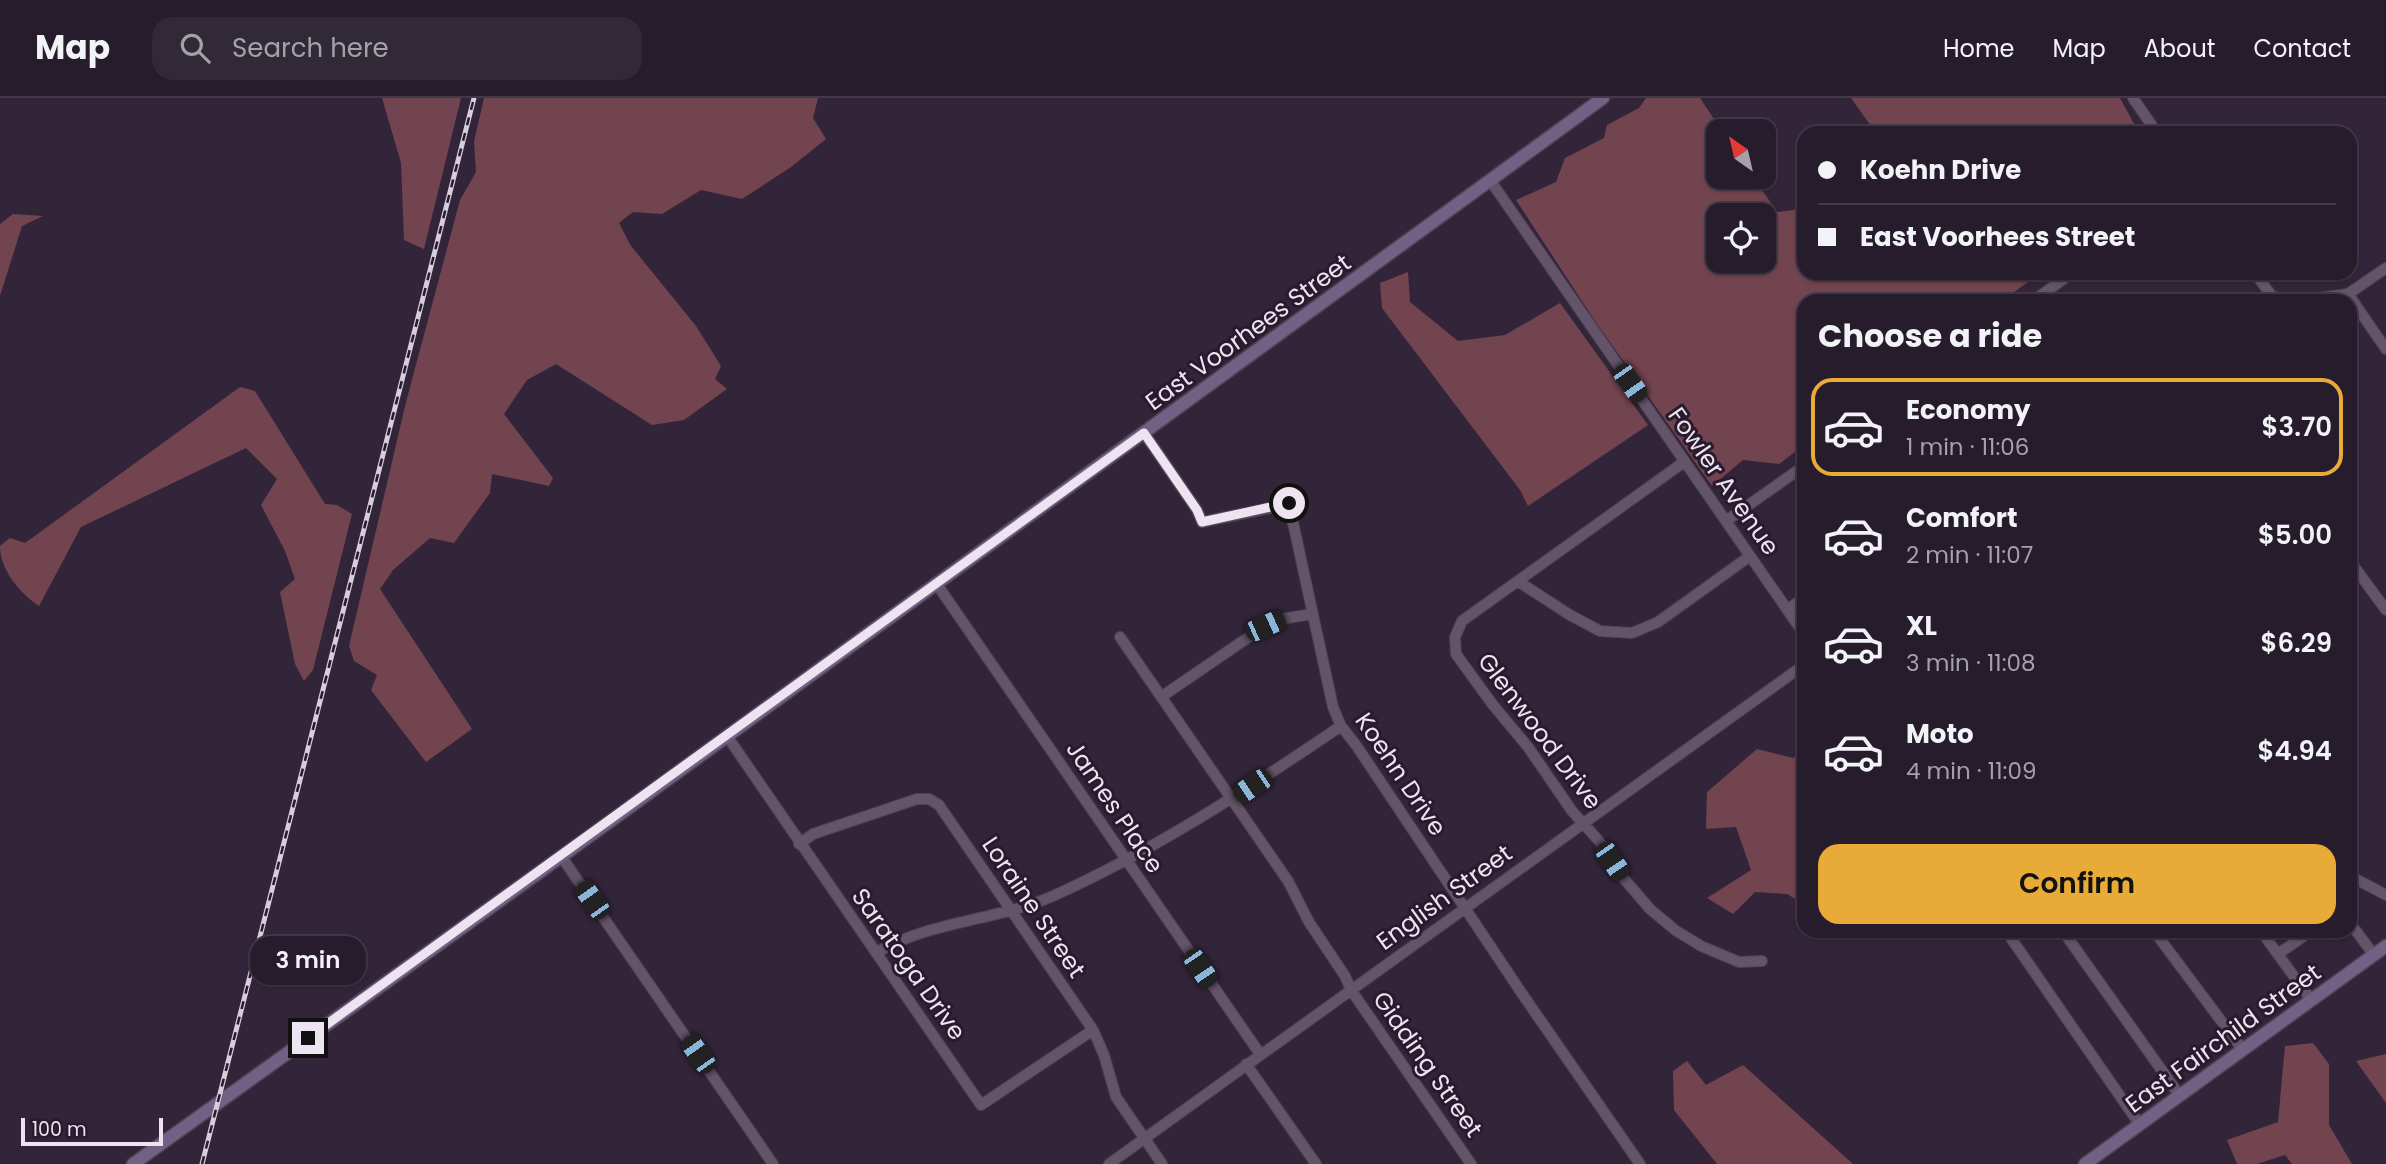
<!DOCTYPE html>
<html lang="en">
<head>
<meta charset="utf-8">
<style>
  :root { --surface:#261c2b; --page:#322937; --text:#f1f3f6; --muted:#a4a1a9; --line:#423a47; --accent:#e9ab38 }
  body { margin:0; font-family:Poppins,sans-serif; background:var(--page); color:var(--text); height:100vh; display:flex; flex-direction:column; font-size:26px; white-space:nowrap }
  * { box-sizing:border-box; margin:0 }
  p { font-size:23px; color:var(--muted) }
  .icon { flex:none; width:38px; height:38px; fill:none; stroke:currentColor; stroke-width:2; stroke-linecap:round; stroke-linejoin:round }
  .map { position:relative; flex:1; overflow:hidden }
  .panel { position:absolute; left:1797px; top:196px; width:560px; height:644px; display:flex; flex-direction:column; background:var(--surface); border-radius:21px; box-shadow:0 2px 5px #0004,0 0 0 2px var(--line) }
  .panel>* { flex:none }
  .top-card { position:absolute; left:1797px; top:28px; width:560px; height:154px; border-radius:21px; box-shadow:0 2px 5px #0004,0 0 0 2px var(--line); display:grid; align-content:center; height:154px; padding:0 21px; background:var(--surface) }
  .needle { width:46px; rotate:326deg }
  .controls { position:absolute; left:1706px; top:21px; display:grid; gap:14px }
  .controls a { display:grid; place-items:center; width:70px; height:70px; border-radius:14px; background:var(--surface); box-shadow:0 2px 5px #0004,0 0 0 2px var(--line); font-size:35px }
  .scale { position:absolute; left:21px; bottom:18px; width:142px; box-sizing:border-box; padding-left:7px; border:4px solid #eee4f1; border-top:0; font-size:19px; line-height:24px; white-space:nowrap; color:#eee4f1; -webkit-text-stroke:5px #291b2e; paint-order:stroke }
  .end { position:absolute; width:32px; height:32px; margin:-16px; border:9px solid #eee4f1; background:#111; box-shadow:0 0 0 4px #111 }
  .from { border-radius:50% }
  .bubble { position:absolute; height:49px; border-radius:21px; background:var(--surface); box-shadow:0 2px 5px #0004,0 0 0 2px var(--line); font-size:23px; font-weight:600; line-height:49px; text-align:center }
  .car { position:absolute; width:21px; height:42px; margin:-21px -10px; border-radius:9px; box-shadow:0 0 5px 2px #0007; background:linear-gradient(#222 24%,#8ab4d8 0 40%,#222 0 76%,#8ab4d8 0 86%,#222 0) }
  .top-card b { display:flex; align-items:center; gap:24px; height:66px; font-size:26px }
  .top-card b+b { border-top:2px solid var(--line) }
  .top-card i { width:18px; height:18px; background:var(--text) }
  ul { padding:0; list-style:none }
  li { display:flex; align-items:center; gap:21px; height:98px; margin:0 14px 10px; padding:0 7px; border:4px solid transparent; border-radius:21px }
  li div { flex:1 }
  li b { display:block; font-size:26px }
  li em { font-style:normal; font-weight:600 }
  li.selected { border-color:var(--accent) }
  li>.icon { width:63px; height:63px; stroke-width:1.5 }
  h2 { padding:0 21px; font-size:32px; line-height:84px }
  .primary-button { display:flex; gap:14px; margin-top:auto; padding:14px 21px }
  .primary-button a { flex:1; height:80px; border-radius:21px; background:var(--accent); color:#111; font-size:28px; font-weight:600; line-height:80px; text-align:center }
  header { display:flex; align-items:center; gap:42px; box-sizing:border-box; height:98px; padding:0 35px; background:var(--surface); border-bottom:2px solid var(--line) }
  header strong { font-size:33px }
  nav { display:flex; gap:38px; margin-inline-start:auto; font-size:24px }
  .search { width:490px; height:63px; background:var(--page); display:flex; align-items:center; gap:18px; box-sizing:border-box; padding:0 24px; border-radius:21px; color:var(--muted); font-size:26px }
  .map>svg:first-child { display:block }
  .green { fill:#72444f; fill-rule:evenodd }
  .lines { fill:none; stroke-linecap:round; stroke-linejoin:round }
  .street-casing { stroke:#4e4151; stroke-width:12 }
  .secondary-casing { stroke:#4e4151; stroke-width:15 }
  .street { stroke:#64546a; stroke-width:10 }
  .secondary { stroke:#706185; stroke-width:12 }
  .rail-casing { stroke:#d8cddb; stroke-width:5 }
  .rail { stroke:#291b2e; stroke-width:2.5; stroke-dasharray:8; stroke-linecap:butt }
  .route { stroke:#eee4f1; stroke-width:9 }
  .labels { text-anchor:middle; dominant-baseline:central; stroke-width:6; stroke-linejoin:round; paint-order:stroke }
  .street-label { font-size:24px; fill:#eee4f1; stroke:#291b2e }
</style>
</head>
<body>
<header>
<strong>Map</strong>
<div class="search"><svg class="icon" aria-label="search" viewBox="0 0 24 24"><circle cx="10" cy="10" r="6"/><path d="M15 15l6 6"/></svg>Search here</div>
<nav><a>Home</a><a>Map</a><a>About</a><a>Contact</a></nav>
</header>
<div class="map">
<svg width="2386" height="1066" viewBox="0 0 2386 1066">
  <rect width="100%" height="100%" fill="#332539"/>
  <path class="green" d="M382,0H461L424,151L404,142L401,65Z
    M484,0H818L813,20L826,41L791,69L742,101L701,92L662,116L633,114L619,125L631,148L696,228L721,268L715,281L727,291L684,322L652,327L556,266L527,282L504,316L553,380L549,388L492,376L490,395L454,445L430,440L393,472L380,491L472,631L426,664L371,592L377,577L354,563L349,548L406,304L460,102L476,74L474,43Z
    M1646,0H1700L1722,33H1718V79H1753L1777,114L1794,112L1804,104V175H2040L2002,203H1804V347L1779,366L1743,362L1712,388L1595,223L1516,102L1556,84L1565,60L1604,40L1607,27L1639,10ZM1718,117H1764V163H1718Z
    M1851,0H2120L2139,35H1876Z
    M13,116L43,118L22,128L0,198V126Z
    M1408,174L1410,204L1458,243L1505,237L1560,205L1648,327L1528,408L1520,392L1382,210L1380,185Z
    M240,289L255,293L325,406L337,407L352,416L313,572L304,583L295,566L280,494L295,481L285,453L261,407L277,381L246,350L81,429L39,508C20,495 0,472 0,448L10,440L25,445Z
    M1757,651L1793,660L1804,653V806L1787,796L1755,794L1733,816L1707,800L1751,772L1736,729L1706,731L1707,694Z
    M2313,945L2329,966V1027L2352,1066H2292L2285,1057L2257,1066H2237L2227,1042L2278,1024L2285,948Z
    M2386,956V1005L2356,963Z
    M1687,963L1706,987L1743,967L1853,1066H1717L1674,1012L1673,973Z"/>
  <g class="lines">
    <g class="street-casing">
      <path id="street" d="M2133,0L2157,35
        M1490,82L1804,536
        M2255,175L2271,197L2284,203
        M2348,196L2386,170
        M2033,203L2072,175
        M2296,203L2348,196L2386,251
        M1144,335L1197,412L1202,424L1289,406L1333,609L1341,628L1356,647L1525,900L1640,1066
        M1684,364L1462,523L1455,539L1456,556L1493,607L1528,649L1572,713L1599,743L1625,782L1650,811L1675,832L1701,848L1739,864L1762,863
        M1726,423L1804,368
        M2350,463L2386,512
        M1519,484L1570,517L1600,533L1632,535L1658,524L1750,458
        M936,485L1260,956
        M1788,511L1804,500
        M1120,539L1288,783L1309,824L1345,878L1351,892L1471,1066
        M1161,599L1265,528L1282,521L1312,516
        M727,638L981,1007L1093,932
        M2350,656C2354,676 2354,696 2350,716
        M799,746L813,736L917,701H929L939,707L1093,932L1104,957L1116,999L1162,1066
        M561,758L773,1066
        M2350,778L2386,797
        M2350,825L2374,857
        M2006,833L2140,1027
        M2063,833L2180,998
        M2154,833L2243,952
        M2261,833L2311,902
        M2012,841L2022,833
        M876,855C929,823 996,823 1053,798C1155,752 1248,691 1341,628
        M2278,856L2311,833
        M1246,966L1316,1066
        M1109,1066L1804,567"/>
    </g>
    <g class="secondary-casing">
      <path id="secondary" d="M133,1066L612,722L1603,0
        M2085,1066L2386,848"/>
    </g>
    <use href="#street" class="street"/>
    <use href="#secondary" class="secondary"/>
    <g class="rail-casing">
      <path id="rail" d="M202,1066L474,0"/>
    </g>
    <use href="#rail" class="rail"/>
  </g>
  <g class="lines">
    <path class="route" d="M308,940L1144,335L1197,412L1202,424L1289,405"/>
  </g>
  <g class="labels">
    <g class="street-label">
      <text transform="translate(1248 234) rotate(-36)">East Voorhees Street</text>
      <text transform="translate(1724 383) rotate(55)">Fowler Avenue</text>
      <text transform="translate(1540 633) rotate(53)">Glenwood Drive</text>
      <text transform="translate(1401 676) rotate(56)">Koehn Drive</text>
      <text transform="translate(1115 709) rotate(56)">James Place</text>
      <text transform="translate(1444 799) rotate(-36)">English Street</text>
      <text transform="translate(1034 809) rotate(56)">Loraine Street</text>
      <text transform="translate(909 866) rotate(55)">Saratoga Drive</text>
      <text transform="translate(2223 940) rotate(-36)">East Fairchild Street</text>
      <text transform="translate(1428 966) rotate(55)">Gidding Street</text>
    </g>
  </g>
</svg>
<div class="controls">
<a><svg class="needle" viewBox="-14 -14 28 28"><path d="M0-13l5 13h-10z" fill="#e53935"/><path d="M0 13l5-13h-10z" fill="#a4a1a9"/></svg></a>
<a><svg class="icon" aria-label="locate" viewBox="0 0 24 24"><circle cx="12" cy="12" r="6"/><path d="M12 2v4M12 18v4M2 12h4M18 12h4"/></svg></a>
</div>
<div class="scale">100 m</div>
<i class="end from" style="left:1289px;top:405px"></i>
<i class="end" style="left:308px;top:940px"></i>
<div class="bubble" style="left:250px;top:838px;width:116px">3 min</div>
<i class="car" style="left:1630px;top:285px;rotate:145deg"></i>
<i class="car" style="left:1265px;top:528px;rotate:66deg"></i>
<i class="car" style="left:1252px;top:688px;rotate:236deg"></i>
<i class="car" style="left:1612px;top:763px;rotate:146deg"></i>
<i class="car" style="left:592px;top:802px;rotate:325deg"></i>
<i class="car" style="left:1200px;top:870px;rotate:146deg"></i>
<i class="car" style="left:698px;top:956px;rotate:325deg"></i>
<div class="top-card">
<b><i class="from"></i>Koehn Drive</b>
<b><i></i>East Voorhees Street</b>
</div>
<section class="panel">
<h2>Choose a ride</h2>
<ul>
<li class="selected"><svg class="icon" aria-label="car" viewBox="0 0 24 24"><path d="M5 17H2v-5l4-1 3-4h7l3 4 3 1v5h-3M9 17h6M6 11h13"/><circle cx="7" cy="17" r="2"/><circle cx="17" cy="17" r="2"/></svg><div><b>Economy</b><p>1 min · 11:06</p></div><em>$3.70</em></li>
<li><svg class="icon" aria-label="car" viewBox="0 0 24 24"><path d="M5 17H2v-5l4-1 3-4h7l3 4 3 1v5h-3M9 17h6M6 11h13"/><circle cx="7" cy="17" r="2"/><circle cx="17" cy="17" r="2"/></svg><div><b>Comfort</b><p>2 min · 11:07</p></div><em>$5.00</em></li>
<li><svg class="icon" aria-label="car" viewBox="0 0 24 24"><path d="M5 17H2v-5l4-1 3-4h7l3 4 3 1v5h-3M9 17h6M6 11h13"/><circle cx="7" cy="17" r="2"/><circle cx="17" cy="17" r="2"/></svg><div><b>XL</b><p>3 min · 11:08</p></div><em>$6.29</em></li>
<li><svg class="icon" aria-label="car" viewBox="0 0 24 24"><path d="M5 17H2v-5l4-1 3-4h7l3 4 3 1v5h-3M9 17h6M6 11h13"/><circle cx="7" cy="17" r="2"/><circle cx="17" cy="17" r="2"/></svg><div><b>Moto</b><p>4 min · 11:09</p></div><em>$4.94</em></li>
</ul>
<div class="primary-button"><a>Confirm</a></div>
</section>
</div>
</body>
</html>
